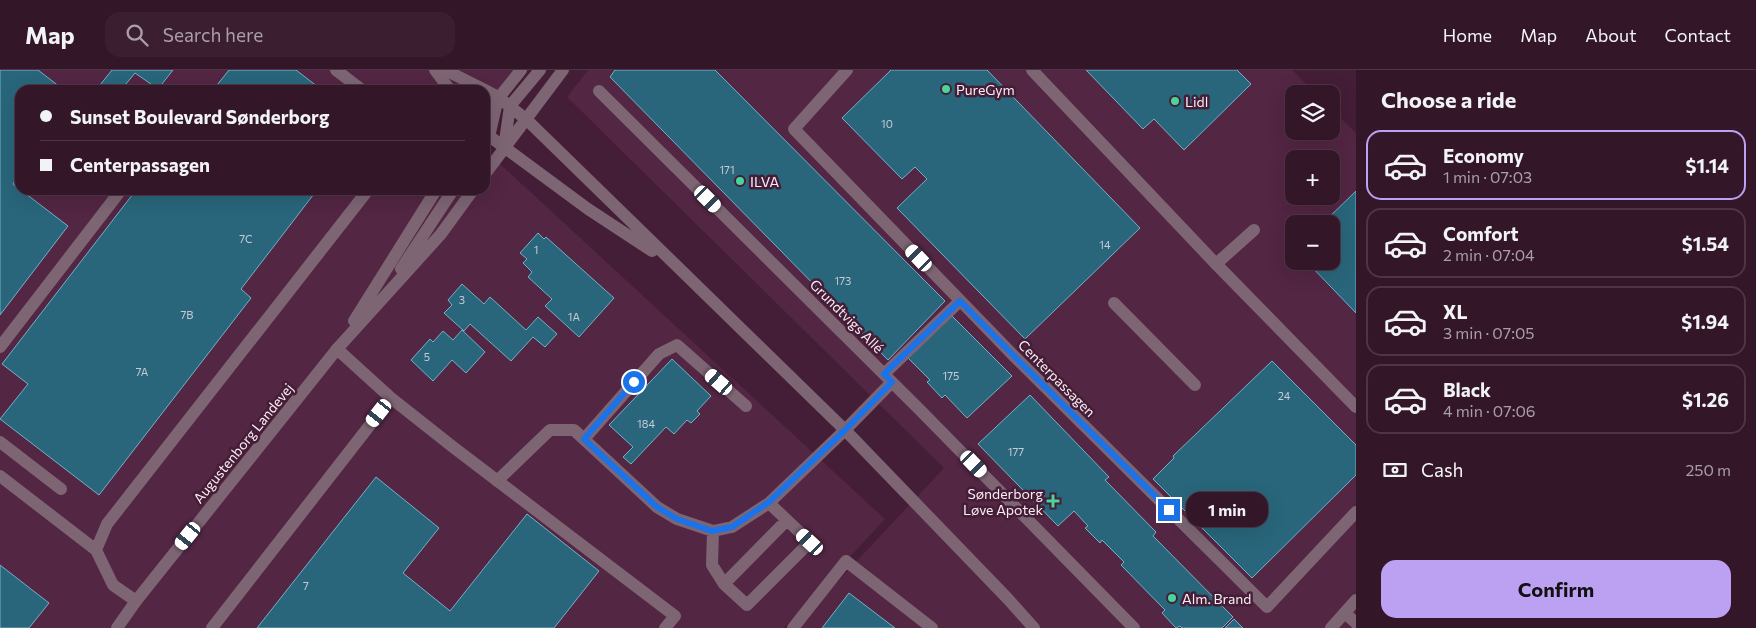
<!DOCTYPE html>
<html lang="en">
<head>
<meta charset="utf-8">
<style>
  :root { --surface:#331628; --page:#3b1f30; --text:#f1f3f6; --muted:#a99fa8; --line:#4e3545; --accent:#bca0f2 }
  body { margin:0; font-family:Commissioner,sans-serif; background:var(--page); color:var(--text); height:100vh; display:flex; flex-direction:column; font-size:19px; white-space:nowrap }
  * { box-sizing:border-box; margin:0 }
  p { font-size:16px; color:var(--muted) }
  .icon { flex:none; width:28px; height:28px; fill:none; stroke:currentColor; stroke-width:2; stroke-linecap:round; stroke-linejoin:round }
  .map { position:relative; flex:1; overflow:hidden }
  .details { display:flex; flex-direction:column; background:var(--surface); width:400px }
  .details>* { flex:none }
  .top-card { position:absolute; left:15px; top:15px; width:475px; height:110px; border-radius:15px; box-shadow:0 5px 20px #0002,0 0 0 1px var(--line); display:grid; align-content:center; height:110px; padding:0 25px; background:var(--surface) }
  .tools { position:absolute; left:1285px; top:15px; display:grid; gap:10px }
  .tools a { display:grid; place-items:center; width:55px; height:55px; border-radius:10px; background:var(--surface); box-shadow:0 5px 20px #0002,0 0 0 1px var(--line); font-size:25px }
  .end { position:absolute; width:22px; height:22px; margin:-11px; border:6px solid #1a73e8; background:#fff; box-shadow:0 0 0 2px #fff }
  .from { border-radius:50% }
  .bubble { position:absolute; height:35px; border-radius:15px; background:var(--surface); box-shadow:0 5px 20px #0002,0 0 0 1px var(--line); font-size:16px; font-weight:700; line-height:35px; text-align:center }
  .car { position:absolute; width:15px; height:30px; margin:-15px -8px; border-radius:6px; box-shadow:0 0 4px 1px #0007; background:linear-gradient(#fff 24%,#345 0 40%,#fff 0 76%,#345 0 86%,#fff 0) }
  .top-card b { display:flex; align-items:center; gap:18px; height:48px; font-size:19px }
  .top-card b+b { border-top:1px solid var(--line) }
  .top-card i { width:12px; height:12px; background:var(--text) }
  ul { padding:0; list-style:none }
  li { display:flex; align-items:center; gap:15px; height:70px; margin:0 10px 8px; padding:0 15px; border:2px solid var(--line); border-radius:15px }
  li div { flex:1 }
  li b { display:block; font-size:19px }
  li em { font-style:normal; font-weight:700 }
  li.active { border-color:var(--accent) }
  li>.icon { width:45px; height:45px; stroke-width:1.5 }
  h2 { padding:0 25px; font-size:22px; line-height:60px }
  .pay { display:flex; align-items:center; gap:12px; height:55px; padding:0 25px; font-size:19px }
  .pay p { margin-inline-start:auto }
  .button { display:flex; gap:10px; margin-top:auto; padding:10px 25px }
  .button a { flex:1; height:58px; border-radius:15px; background:var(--accent); color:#111; font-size:20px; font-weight:700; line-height:58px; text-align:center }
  header { display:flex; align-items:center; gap:30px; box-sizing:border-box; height:70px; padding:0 25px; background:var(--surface); border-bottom:1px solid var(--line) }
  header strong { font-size:24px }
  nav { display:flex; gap:28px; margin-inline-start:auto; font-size:18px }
  .search { width:350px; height:45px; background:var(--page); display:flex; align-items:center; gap:12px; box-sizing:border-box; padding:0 18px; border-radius:15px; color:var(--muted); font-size:19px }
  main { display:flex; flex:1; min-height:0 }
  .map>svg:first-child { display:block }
  .built { fill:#532643; fill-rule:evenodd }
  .building { fill:#29667b; stroke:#74b1c7 }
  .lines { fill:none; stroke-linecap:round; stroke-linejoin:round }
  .service { stroke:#7d6573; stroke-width:12 }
  .minor { stroke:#7d6573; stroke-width:12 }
  .tertiary { stroke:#7d6573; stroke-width:12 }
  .route { stroke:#1a73e8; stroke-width:6 }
  .poi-dot { fill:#49d49c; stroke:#441d36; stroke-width:2 }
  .labels { text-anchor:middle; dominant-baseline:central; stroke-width:5; stroke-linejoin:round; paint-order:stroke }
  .number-label { font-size:11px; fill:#c7cad6 }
  .poi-label { font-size:14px; fill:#fcecf5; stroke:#441d36; text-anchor:start }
  .street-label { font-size:14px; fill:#fcecf5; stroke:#441d36 }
</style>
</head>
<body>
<header>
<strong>Map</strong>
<div class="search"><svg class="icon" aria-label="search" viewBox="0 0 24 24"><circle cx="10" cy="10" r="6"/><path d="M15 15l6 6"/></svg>Search here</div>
<nav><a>Home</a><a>Map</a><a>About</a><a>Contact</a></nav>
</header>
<main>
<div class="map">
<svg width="1356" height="558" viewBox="0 0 1356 558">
  <rect width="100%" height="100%" fill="#441d36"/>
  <path class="built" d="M0,0H528L485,56V20H20V120H485V80L885,449L784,558H0Z
    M588,0H1292L1316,24H1294V61H1331V39L1356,63V558H794L944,398L567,27ZM1294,89H1331V126H1294ZM1294,154H1331V191H1294Z"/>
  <path class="building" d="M0,0H38L64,20H20V104L13,114L68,156L0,245Z
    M112,0H173L158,19L135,3L121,20H96Z
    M229,0H296L322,20H213Z
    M615,0H715L945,231L888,290L610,7Z
    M891,0H987L1140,158L1025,269L897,138L927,109L915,97L902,109L842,48Z
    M1086,0H1237L1251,14L1184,80L1154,49L1143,59Z
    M136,120H317L241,219L251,228L99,425L0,349L28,314L2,294Z
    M1356,121V243L1306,191H1331V154H1322Z
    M538,163L544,169L546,167L614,228L579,267L545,236L552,229L528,207L532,202L523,193L527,189L520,183Z
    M462,214L484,234L490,227L526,260L538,247L557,264L545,277L533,267L511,291L470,254L464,261L444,243L452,235L448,230Z
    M951,245L1012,306L967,348L945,325L942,328L927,312L930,310L907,287Z
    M462,260L485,282L466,303L452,290L433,311L411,290L430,269L433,272L443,261L453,270Z
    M672,289L711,326L697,341L700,344L691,353L687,350L674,364L666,357L631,394L623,387L633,377L609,355Z
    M1272,291L1356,375V405L1252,508L1153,409L1174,388L1173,386Z
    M1030,325L1109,407L1105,410L1156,462L1153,466L1233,547L1222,558H1182L1180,556L1176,558L1162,543L1165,540L1121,495L1124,492L1102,470L1100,473L1085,458L1088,456L1074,441L1058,456L978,374Z
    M376,407L439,458L403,503L450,541L527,444L599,501L554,558H257Z
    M0,495L49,533L29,558H0Z
    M849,523L895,558H822Z
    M1234,549L1243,558H1225Z"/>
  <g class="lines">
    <path class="service" d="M336,0L362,20
      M847,0L794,59L1014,286L1267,537L1356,442
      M599,21L920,340L1134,558
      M1216,194L1254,160
      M1114,233L1195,315
      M0,277L121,120
      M337,279L391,328L453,377L675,546L665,558
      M884,304L960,231
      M584,369L659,284L677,275L746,336
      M0,372L61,419
      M0,406L96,480
      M497,411L550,360H574L657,437L677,449L713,461L732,457L769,433L845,360L892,312
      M713,461L712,495L724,514L747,535L810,472L769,433
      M724,514L787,450
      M136,531L113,515L96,480L107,454L368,120
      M1345,543L1356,553
      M212,558L391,328
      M793,558L846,491L932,558"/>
    <path class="minor" d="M1032,0L1216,194L1356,337
      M1331,558L1356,530"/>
    <path class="tertiary" d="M435,0L450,20
      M445,0L485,20
      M485,20L498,27L527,50L845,360L1008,529L1034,558
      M485,45L521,0
      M485,63L588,139L652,181
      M486,72L489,67L497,32
      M504,78L510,36L540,0
      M485,104L563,0
      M401,199L453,120
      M354,251L436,120
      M117,558L136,531L337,279L441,164L473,120"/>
  </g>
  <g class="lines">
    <path class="route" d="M634,312L584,369L657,437L677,449L712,461L732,457L769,432L845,360L892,312L884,304L960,231L1014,286L1169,440"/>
  </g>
  <g class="poi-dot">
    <circle cx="946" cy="19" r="5"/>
    <circle cx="1175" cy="31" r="5"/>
    <circle cx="740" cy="111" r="5"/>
    <path d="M1050.5 423.5h5v5h5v5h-5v5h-5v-5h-5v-5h5z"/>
    <circle cx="1172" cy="528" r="5"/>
  </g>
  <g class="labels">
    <g class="number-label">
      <text x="887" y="53">10</text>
      <text x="727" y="99">171</text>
      <text x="246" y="168">7C</text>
      <text x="1105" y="174">14</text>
      <text x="536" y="179">1</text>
      <text x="843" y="210">173</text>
      <text x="462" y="229">3</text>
      <text x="187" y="244">7B</text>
      <text x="574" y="246">1A</text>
      <text x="427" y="286">5</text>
      <text x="142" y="301">7A</text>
      <text x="951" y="305">175</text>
      <text x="1284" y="325">24</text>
      <text x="646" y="353">184</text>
      <text x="1016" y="381">177</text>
      <text x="306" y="515">7</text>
    </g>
    <g class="poi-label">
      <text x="956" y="19">PureGym</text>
      <text x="1185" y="31">Lidl</text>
      <text x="750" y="111">ILVA</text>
      <text x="1043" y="423" text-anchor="end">Sønderborg<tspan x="1043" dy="16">Løve Apotek</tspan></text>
      <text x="1182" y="528">Alm. Brand</text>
    </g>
    <g class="street-label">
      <text transform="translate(847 246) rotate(45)">Grundtvigs Allé</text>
      <text transform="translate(1057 308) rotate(45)">Centerpassagen</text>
      <text transform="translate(243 373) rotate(-51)">Augustenborg Landevej</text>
    </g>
  </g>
</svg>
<div class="tools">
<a><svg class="icon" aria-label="layers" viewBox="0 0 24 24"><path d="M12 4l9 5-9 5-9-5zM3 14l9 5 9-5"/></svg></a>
<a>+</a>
<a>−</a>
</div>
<i class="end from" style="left:634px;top:312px"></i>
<i class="end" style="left:1169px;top:440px"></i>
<div class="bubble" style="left:1186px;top:422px;width:82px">1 min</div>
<i class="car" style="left:708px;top:129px;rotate:135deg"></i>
<i class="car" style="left:919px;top:188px;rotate:316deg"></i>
<i class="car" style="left:719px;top:312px;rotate:311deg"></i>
<i class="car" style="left:379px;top:343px;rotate:218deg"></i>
<i class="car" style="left:974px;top:394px;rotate:136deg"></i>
<i class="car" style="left:188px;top:466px;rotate:219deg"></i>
<i class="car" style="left:810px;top:472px;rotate:313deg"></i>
<div class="top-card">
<b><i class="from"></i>Sunset Boulevard Sønderborg</b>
<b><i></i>Centerpassagen</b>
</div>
</div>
<section class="details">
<h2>Choose a ride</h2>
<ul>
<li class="active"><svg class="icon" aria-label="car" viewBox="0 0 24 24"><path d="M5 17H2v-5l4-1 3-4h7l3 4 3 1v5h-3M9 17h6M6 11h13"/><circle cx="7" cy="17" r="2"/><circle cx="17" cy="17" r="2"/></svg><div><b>Economy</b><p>1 min · 07:03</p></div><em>$1.14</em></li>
<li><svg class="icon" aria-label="car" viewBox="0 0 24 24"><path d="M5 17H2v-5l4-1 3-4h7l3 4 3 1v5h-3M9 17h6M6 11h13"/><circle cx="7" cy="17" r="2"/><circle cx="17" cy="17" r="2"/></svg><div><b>Comfort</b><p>2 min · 07:04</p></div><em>$1.54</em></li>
<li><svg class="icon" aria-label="car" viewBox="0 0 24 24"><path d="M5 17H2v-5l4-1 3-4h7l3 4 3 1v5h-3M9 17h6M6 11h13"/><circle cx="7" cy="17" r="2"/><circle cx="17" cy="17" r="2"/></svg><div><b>XL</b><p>3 min · 07:05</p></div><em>$1.94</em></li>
<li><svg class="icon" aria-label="car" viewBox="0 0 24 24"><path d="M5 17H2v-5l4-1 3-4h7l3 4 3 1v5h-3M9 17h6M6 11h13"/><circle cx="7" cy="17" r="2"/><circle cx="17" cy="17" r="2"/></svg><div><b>Black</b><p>4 min · 07:06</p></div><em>$1.26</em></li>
</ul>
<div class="pay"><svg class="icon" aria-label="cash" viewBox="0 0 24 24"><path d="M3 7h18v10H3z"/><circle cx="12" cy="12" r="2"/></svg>Cash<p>250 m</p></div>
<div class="button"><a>Confirm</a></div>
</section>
</main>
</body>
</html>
